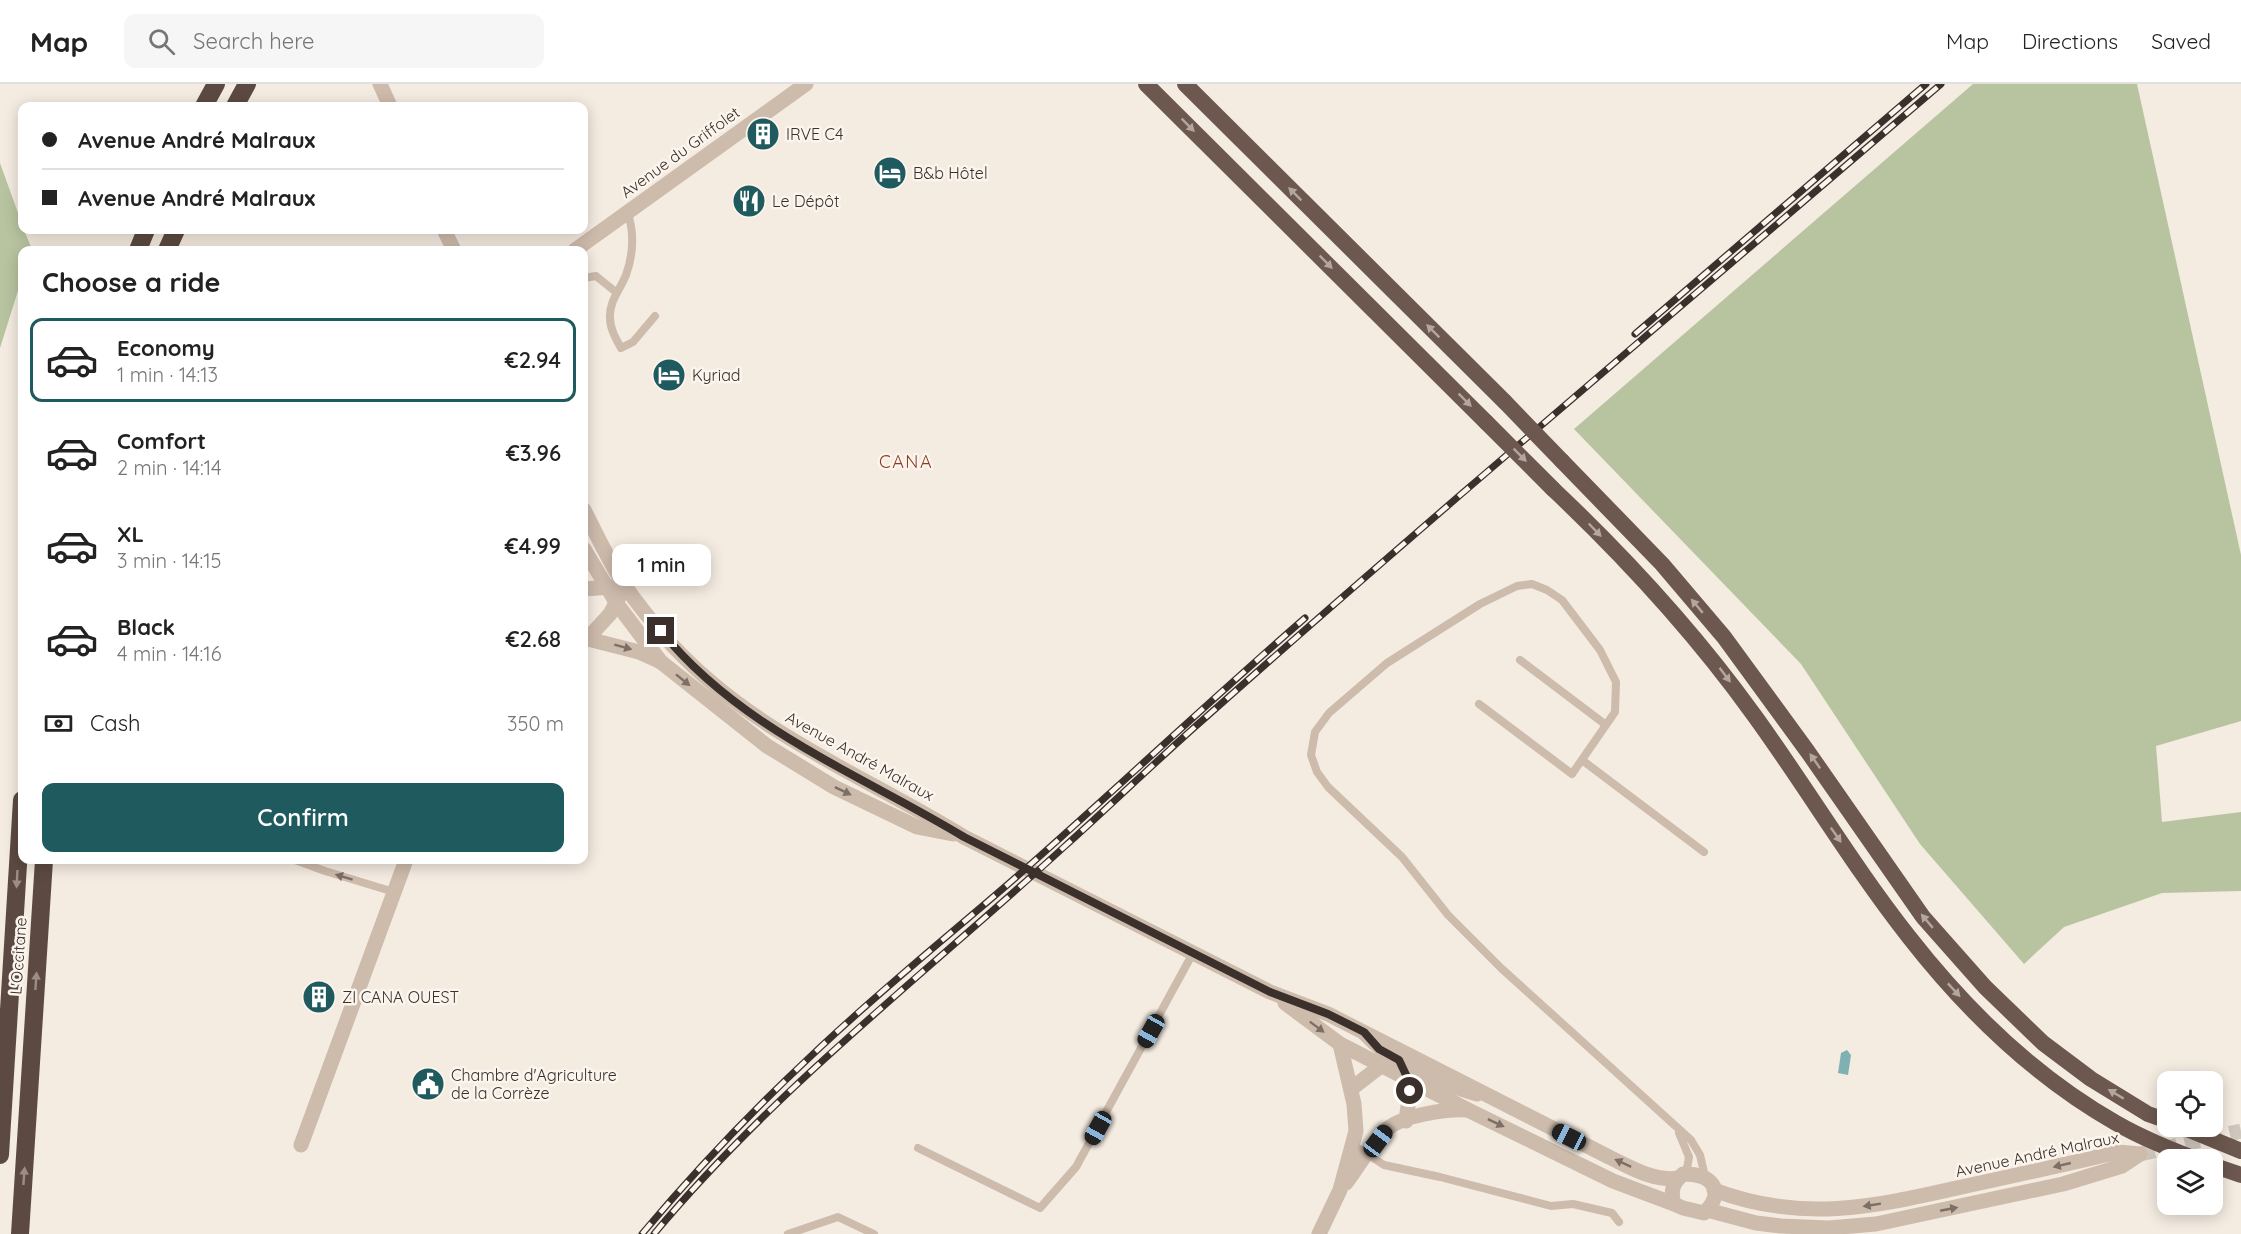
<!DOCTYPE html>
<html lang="en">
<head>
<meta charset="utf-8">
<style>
  :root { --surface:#fff; --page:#f6f6f6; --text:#222; --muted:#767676; --line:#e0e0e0; --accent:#1f5a5e }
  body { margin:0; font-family:Quicksand,sans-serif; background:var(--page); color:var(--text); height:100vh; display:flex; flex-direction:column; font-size:22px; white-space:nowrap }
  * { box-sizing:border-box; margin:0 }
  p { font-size:20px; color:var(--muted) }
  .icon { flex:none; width:33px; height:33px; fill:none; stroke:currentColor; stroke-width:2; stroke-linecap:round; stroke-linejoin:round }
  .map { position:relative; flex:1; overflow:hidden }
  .sheet { position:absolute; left:18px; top:162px; width:570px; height:618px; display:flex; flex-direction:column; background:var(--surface); border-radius:12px; box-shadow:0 3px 15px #0003 }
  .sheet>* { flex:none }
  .banner { position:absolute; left:18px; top:18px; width:570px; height:132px; border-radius:12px; box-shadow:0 3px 15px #0003; display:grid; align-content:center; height:132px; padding:0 24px; background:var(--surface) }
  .fabs { position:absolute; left:2157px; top:987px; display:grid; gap:12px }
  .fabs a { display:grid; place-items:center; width:66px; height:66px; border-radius:12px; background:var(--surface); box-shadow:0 3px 15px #0003; font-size:30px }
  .end { position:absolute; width:27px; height:27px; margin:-14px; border:8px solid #3b302b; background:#fff; box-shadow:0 0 0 3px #fff }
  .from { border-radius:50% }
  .bubble { position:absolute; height:42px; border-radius:12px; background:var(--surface); box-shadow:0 3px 15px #0003; font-size:20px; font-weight:600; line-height:42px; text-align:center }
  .car { position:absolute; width:18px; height:36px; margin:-18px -9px; border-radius:8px; box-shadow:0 0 4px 2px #0007; background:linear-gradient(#222 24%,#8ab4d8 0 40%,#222 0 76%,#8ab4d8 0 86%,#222 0) }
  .banner b { display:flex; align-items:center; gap:21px; height:57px; font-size:22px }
  .banner b+b { border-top:2px solid var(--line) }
  .banner i { width:15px; height:15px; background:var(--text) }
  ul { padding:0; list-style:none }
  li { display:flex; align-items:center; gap:18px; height:84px; margin:0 12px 9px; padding:0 12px; border:3px solid transparent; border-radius:12px }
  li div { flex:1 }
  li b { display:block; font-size:22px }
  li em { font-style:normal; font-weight:600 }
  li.on { border-color:var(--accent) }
  li>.icon { width:54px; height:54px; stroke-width:1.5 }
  h2 { padding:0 24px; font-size:27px; line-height:72px }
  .pay { display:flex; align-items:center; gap:15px; height:66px; padding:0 24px; font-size:22px }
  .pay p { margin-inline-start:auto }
  .cta { display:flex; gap:12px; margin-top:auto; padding:12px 24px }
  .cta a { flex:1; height:69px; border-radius:12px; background:var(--accent); color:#fff; font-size:24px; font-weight:600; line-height:69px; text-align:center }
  header { display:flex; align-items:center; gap:36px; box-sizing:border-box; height:84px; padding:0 30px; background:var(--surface); border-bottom:2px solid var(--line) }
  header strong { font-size:28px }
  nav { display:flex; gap:33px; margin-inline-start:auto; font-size:21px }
  .search { width:420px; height:54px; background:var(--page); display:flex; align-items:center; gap:15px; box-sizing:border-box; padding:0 21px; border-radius:12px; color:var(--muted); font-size:22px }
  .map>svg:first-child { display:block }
  .green { fill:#b8c4a0 }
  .water { fill:#7fb0b2 }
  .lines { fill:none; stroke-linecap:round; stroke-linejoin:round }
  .tertiary-tunnel { stroke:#cfc6bd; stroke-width:15; stroke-dasharray:15 8; stroke-linecap:butt }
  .service { stroke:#cdbbac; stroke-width:8 }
  .minor { stroke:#cdbbac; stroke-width:15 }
  .tertiary { stroke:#cdbbac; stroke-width:15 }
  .trunk { stroke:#6c584f; stroke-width:16 }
  .motorway { stroke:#5c4a42; stroke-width:18 }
  .rail-casing { stroke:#3b302b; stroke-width:7 }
  .rail { stroke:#fbf5ee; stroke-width:4.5; stroke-dasharray:14; stroke-linecap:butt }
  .trunk-bridge { stroke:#6c584f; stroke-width:16 }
  .oneway { fill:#b4a69e }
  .oneway2 { fill:#7d6f65 }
  .oneway3 { fill:#9c8e87 }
  .route { stroke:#3b302b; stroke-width:8 }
  .labels { text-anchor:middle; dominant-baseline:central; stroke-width:5; stroke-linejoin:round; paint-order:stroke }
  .poi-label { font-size:16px; fill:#3b302b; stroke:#fbf5ee; text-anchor:start }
  .street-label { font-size:16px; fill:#3b302b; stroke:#fbf5ee }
  .neighbourhood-label { font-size:18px; letter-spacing:1.5px; fill:#8c3b22; stroke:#fbf5ee }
</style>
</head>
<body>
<header>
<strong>Map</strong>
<div class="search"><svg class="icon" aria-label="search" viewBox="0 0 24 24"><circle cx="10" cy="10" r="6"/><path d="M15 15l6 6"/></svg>Search here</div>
<nav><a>Map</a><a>Directions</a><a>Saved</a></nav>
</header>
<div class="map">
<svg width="2241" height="1150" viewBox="0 0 2241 1150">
  <rect width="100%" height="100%" fill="#f4ebe1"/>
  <path class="green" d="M1973,0H2137L2241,471V637L2156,662L2162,738L2241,728V807L2162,809L2064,843L2024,880L1920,760L1801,580L1574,345Z
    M0,79L22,140V146H24L32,165L22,166V194L0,264Z"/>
  <path class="water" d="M1847,966L1851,971L1848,991L1838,989L1841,969Z"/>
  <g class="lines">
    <path class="tertiary-tunnel" d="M2140,1070L2241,1047"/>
    <path class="service" d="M627,128C635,147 633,172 626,191C620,206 609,217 610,234C610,245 616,255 621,264L633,258L655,232
      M584,194L596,192L617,209
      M1520,576L1606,641
      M1479,620L1572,690L1615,628L1616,598L1600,566L1562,516L1547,506L1532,500L1517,502L1480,520L1387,579L1329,629L1315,648L1311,671L1317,688L1328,703L1402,773L1448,831L1501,884L1691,1056L1700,1071L1705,1093
      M1582,676L1704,768
      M295,776L325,787L394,808
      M1679,1049L1689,1073L1686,1090
      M1352,1060L1384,1081L1440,1093L1551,1122L1573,1120L1612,1129L1619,1138
      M918,1064L1040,1124L1076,1083L1193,869
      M788,1150L838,1133L874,1150"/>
    <path class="minor" d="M584,505L625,502L610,530L588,554
      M584,554L639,568L661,578
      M1365,950C1394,981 1437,999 1477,1010
      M1403,985L1410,1007L1406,1037
      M1351,1005L1382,981L1393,978
      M301,1061L406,776
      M1346,1099C1358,1083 1371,1060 1386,1046C1402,1031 1446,1025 1468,1026
      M1319,1150L1340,1106L1356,1047L1354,1020L1340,960"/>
    <path class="tertiary" d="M380,0L390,22
      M444,146L454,166
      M575,166L806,0
      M584,426C597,451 609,478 625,502C639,522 657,544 673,562C755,650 865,692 964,753L1270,908L1328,930L1609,1073C1630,1083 1654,1098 1678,1094
      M584,465L617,520L661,578L767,662L834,703L917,743L953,750
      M1285,919L1340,960L1468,1026L1613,1097L1674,1120
      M1683,1090C1711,1089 1727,1107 1704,1129L1683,1124L1674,1120C1670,1106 1673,1099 1683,1090Z
      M1714,1106C1804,1140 1877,1122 1966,1102C2017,1091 2068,1080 2118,1068L2140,1070
      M1707,1126L1756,1139L1781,1142L1829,1144L1876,1140L2063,1100L2122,1082L2140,1070"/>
    <path class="trunk" d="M1146,0L1486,338
      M1185,0L1505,318
      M1562,377L1662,480L1724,553L1808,668L1923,833L1985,903L2043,959L2091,995L2148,1030L2168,1037
      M1553,405C1627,475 1695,549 1754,631C1807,704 1853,782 1909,853C1966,926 2035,993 2116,1039C2142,1054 2170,1065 2198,1076
      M2180,1042L2241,1067
      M2212,1081L2241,1091"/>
    <path class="motorway" d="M204,22L216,0
      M235,22L247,0
      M138,166L146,146
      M167,166L176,146
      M0,1071L22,716
      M20,1150L44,776"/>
    <g class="rail-casing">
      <path id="rail" d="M1635,250L1926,0
        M642,1150C695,1087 751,1028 811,972C876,910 946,854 1014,795C1112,709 1206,620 1305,534
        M654,1150C775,1005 925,890 1064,763C1111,721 1157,676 1205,634C1447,419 1695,211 1941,0"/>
    </g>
    <use href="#rail" class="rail"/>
    <path class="trunk-bridge" d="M1505,318L1562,377
      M1486,338L1553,405"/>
  </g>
  <defs><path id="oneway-solid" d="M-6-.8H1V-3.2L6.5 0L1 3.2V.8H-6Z" transform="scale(1.5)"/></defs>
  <g class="oneway">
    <use href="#oneway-solid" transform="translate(1188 41) rotate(45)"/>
    <use href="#oneway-solid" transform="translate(1295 110) rotate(-135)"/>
    <use href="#oneway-solid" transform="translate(1326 178) rotate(45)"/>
    <use href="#oneway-solid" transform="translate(1433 247) rotate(-135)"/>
    <use href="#oneway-solid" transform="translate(1465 316) rotate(45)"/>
    <use href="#oneway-solid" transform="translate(1520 371) rotate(45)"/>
    <use href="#oneway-solid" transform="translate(1595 446) rotate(46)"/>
    <use href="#oneway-solid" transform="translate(1697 522) rotate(-130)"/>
    <use href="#oneway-solid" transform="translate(1725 591) rotate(53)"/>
    <use href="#oneway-solid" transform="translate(1815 677) rotate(-125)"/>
    <use href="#oneway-solid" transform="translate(1836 751) rotate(55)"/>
    <use href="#oneway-solid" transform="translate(1927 837) rotate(-130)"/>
    <use href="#oneway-solid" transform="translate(1954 906) rotate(47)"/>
    <use href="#oneway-solid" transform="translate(2116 1010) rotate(-149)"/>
  </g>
  <g class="oneway2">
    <use href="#oneway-solid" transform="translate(623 563) rotate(15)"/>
    <use href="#oneway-solid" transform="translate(683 596) rotate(39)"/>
    <use href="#oneway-solid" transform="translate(843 707) rotate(26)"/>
    <use href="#oneway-solid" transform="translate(344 793) rotate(-163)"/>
    <use href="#oneway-solid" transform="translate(1317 943) rotate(37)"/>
    <use href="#oneway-solid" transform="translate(1496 1039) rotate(25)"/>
    <use href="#oneway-solid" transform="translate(1623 1079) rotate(-155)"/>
    <use href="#oneway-solid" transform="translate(2062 1081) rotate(167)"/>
    <use href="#oneway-solid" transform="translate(1872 1121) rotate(171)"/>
    <use href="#oneway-solid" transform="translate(1949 1125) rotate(-11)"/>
  </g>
  <g class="oneway3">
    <use href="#oneway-solid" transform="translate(17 795) rotate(93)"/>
    <use href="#oneway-solid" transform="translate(36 897) rotate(-86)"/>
    <use href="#oneway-solid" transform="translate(24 1092) rotate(-86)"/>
  </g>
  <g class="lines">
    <path class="route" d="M661,547C740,645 860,690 964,753L1270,908L1328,930L1364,948L1379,965L1399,976L1407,993L1410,1007"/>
  </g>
  <defs>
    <g id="building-disc" transform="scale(1.725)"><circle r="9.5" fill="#1f5a5e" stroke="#fbf5ee"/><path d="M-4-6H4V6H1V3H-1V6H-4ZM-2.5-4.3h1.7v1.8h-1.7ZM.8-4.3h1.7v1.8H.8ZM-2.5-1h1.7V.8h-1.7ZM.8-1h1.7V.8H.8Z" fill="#fff"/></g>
    <g id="hotel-disc" transform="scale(1.725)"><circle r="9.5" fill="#1f5a5e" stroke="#fbf5ee"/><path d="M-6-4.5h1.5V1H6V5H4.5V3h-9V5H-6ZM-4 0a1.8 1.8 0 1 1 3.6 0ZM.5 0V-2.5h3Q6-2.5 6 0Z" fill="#fff"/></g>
    <g id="restaurant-disc" transform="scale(1.725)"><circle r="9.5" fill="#1f5a5e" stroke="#fbf5ee"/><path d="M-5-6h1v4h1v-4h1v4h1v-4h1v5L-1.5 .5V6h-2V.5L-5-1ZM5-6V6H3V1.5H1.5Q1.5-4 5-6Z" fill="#fff"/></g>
    <g id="civic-disc" transform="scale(1.725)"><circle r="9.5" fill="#1f5a5e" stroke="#fbf5ee"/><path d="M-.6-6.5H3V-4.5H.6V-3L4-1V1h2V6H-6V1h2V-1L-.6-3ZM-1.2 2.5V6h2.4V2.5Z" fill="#fff"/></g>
  </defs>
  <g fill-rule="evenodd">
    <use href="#building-disc" x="763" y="50"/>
    <use href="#hotel-disc" x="890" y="89"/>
    <use href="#restaurant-disc" x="749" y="117"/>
    <use href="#hotel-disc" x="669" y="291"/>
    <use href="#building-disc" x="319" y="913"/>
    <use href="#civic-disc" x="428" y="1000"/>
  </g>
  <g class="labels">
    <g class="poi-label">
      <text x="786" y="50">IRVE C4</text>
      <text x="913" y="89">B&amp;b Hôtel</text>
      <text x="772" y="117">Le Dépôt</text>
      <text x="692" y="291">Kyriad</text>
      <text x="342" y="913">ZI CANA OUEST</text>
      <text x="451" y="991">Chambre d'Agriculture<tspan x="451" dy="18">de la Corrèze</tspan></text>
    </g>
    <g class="street-label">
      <text transform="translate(680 68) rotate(-36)">Avenue du Griffolet</text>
      <text transform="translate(860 672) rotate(29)">Avenue André Malraux</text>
      <text transform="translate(18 872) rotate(-86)">L'Occitane</text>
      <text transform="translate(2037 1070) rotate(-12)">Avenue André Malraux</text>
    </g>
    <g class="neighbourhood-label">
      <text x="906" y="377">CANA</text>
    </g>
  </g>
</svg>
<div class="fabs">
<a><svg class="icon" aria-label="locate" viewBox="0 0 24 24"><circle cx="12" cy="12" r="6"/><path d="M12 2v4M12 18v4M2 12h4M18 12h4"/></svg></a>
<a><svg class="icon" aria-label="layers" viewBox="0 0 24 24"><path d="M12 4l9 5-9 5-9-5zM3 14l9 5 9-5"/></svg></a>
</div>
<i class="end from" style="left:1410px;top:1007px"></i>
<i class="end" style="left:661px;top:547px"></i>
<div class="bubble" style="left:612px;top:460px;width:99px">1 min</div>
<i class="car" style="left:1151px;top:947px;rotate:209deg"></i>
<i class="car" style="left:1098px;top:1044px;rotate:209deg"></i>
<i class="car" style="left:1569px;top:1053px;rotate:297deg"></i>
<i class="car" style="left:1378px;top:1057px;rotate:37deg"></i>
<div class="banner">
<b><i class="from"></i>Avenue André Malraux</b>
<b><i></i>Avenue André Malraux</b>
</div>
<section class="sheet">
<h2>Choose a ride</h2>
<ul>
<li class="on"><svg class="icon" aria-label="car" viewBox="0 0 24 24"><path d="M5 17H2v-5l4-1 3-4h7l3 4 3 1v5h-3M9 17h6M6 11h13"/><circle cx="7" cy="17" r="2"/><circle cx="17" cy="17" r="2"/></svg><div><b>Economy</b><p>1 min · 14:13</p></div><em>€2.94</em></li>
<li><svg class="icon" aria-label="car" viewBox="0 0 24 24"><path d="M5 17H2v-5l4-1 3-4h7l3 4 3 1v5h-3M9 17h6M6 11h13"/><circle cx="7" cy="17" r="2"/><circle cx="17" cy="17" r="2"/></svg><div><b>Comfort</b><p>2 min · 14:14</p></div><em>€3.96</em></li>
<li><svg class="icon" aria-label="car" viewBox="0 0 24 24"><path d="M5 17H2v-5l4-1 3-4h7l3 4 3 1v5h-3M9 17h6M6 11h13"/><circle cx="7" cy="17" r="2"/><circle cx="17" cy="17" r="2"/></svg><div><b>XL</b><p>3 min · 14:15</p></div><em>€4.99</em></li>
<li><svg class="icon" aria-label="car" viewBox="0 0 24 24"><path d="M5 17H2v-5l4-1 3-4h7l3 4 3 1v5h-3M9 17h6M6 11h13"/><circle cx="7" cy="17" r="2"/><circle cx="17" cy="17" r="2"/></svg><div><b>Black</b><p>4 min · 14:16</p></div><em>€2.68</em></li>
</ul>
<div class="pay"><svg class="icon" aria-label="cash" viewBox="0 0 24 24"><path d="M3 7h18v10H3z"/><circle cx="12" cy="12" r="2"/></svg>Cash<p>350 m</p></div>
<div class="cta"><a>Confirm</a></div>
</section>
</div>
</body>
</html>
